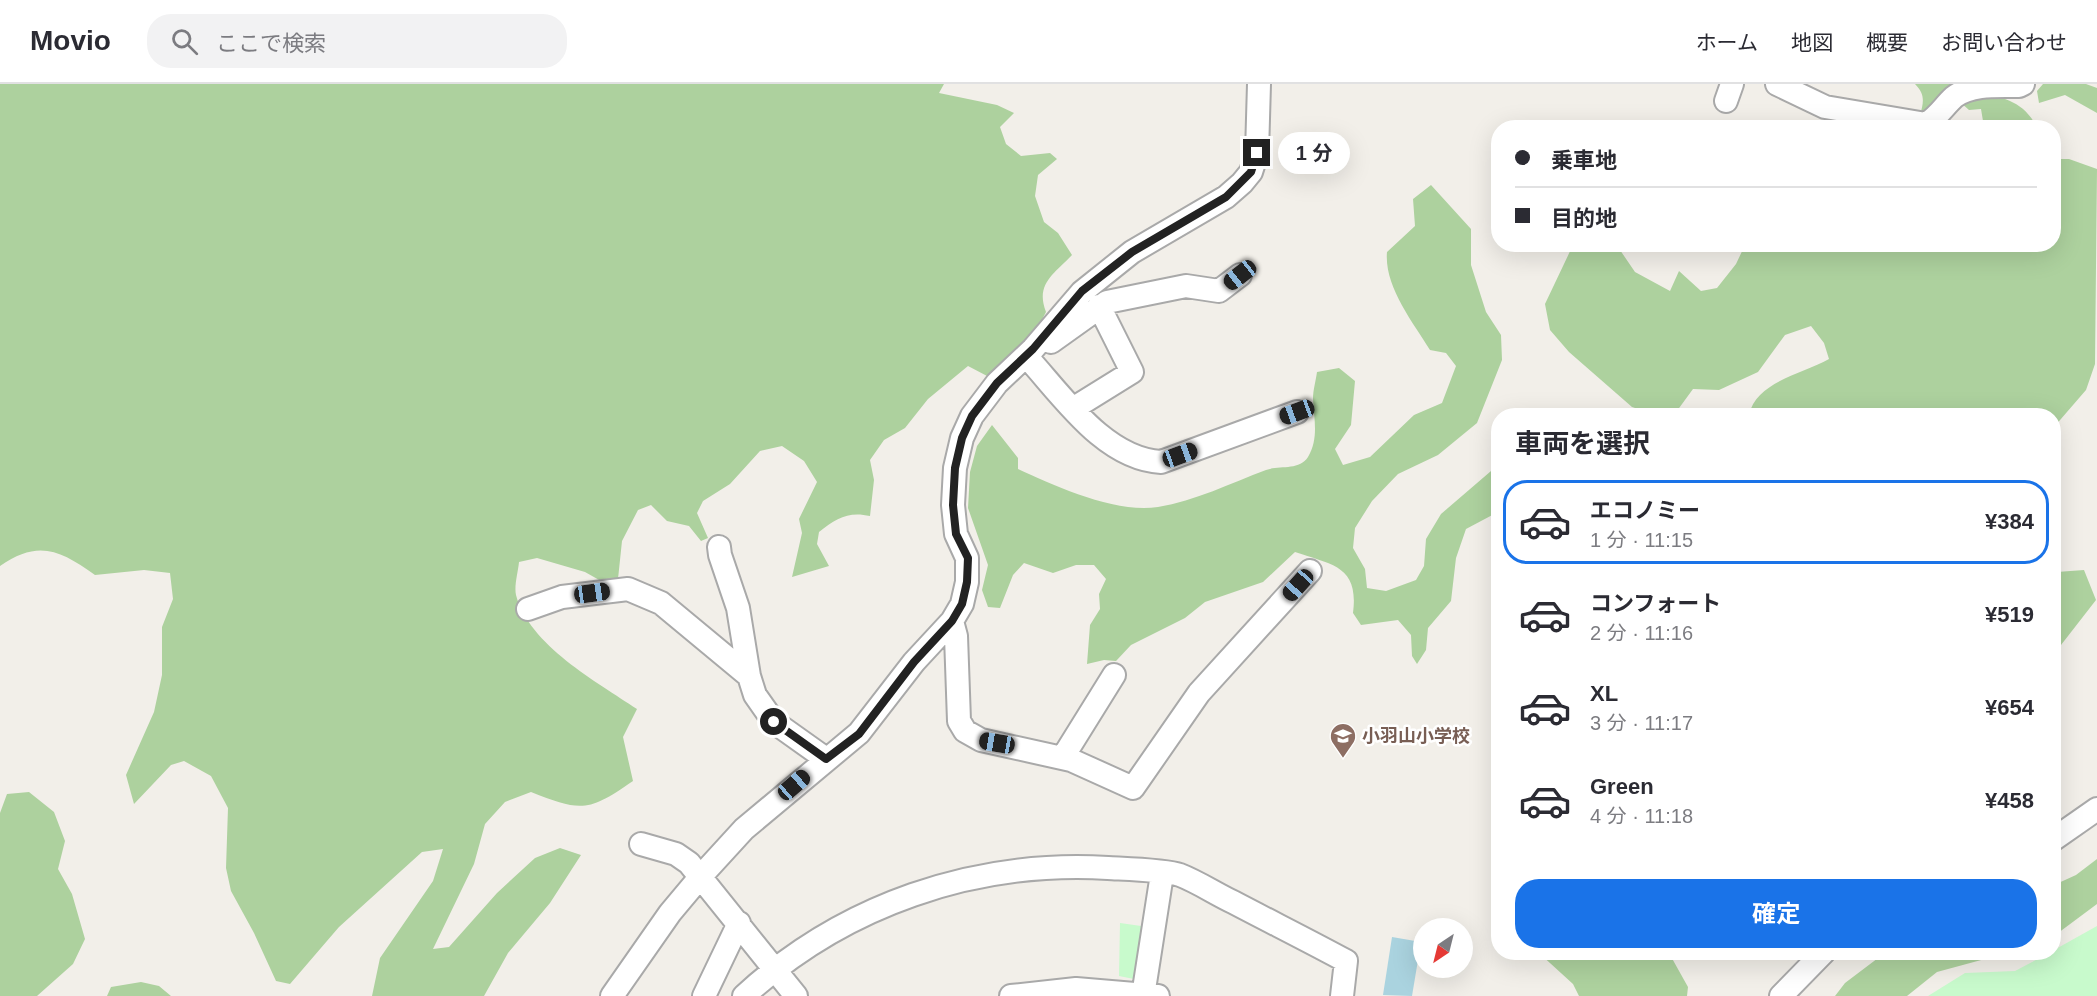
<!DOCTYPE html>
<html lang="ja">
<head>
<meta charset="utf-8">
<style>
  :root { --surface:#fff; --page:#f2f2f3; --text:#2b2b33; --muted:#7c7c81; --line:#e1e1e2; --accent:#1a73e8 }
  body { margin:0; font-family:Arial,"Noto Sans JP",sans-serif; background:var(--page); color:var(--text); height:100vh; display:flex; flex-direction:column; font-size:22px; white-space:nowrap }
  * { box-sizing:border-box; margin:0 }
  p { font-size:20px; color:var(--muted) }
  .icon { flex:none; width:33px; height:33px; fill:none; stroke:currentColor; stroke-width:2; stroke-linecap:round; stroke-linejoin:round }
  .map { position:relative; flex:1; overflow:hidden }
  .details { position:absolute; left:1491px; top:324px; width:570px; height:552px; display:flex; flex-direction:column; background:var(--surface); border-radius:24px; box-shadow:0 6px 24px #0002 }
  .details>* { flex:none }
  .guide { position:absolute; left:1491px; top:36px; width:570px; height:132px; border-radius:24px; box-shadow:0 6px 24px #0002; display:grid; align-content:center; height:132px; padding:0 24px; background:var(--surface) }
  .needle { width:39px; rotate:215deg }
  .controls { position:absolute; left:1413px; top:834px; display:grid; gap:12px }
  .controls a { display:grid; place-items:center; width:60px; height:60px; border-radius:50%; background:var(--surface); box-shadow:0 6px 24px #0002; font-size:30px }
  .end { position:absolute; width:27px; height:27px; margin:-14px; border:8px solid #222; background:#fff; box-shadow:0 0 0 3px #fff }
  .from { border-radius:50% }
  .bubble { position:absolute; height:42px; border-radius:21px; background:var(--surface); box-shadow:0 6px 24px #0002; font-size:20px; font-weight:700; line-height:42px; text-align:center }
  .car { position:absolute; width:18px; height:36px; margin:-18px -9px; border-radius:8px; box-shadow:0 0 4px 2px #0007; background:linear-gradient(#222 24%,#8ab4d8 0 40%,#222 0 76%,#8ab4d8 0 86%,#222 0) }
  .guide b { display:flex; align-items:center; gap:21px; height:57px; font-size:22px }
  .guide b+b { border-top:2px solid var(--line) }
  .guide i { width:15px; height:15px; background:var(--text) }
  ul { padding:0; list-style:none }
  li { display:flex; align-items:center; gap:18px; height:84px; margin:0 12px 9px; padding:0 12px; border:3px solid transparent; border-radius:24px }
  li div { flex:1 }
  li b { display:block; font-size:22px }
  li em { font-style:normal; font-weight:700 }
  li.on { border-color:var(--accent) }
  li>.icon { width:54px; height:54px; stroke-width:1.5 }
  h2 { padding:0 24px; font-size:27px; line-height:72px }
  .action { display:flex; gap:12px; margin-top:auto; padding:12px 24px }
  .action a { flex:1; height:69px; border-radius:24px; background:var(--accent); color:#fff; font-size:24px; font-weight:700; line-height:69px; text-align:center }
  header { display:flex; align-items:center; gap:36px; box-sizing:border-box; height:84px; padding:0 30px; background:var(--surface); border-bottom:2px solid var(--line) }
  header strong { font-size:28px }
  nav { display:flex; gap:33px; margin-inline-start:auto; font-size:21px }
  .search { width:420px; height:54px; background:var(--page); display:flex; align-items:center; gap:15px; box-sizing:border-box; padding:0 21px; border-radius:24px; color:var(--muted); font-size:22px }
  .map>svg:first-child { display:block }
  .forest { fill:#add19e }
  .park { fill:#c8facc }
  .water { fill:#aad3df }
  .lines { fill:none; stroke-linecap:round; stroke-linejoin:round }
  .minor-casing { stroke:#a9a9a9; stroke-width:26 }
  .minor { stroke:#fff; stroke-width:22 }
  .route { stroke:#222; stroke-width:8 }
  .labels { text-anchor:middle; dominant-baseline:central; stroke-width:5; stroke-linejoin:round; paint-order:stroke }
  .education-label { font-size:18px; font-weight:bold; fill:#785e54; stroke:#fff; text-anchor:start }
</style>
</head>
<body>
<header>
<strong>Movio</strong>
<div class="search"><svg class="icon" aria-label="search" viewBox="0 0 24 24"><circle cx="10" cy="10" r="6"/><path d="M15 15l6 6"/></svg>ここで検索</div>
<nav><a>ホーム</a><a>地図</a><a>概要</a><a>お問い合わせ</a></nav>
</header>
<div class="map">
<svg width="2097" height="912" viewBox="0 0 2097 912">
  <rect width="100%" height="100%" fill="#f2efe9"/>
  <path class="forest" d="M0,0H944L939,9L997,21L1014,29L1000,43L1006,60L1021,72L1050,69L1057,75L1038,91L1035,112L1044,138L1058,149L1072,171C1054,190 1035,200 1046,228L1036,247L989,293L968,282L928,315L905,344L884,356L870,376L874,396L870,432C849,427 836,434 819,448L817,460L829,482L792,493L802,449L799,435L817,398L804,377L782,362L760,367L730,400L703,417L697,429L708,454L701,457L689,442L667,437L651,421L638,426L622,457L618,495L601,497L585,488L537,474L519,478C518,488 514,502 516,511C529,561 597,598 637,625L623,653L633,697C588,728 582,728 531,708L505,718L485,740L474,780L433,865L449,863L497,809L535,774L560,764L581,771L550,819L508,869L484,912H372L380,874L433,797L443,765L422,768L339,843L290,900L276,897L254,849L231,807L226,784L228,724L211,692L184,677L171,681L134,720L126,691L154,628L162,591V543L173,515L170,489L144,486L95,491C61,467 39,455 0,482Z
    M1915,0H1954L1946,17L1920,31C1924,18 1925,10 1915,0Z
    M2043,0H2086L2097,4V29L2065,11L2039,19L2037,7Z
    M1975,9C2004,13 2023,17 2037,43H1984L1981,25L1969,26L1960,18Z
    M2054,75H2069L2097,85L2095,280L2086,306L2054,343V332L1749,331C1756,298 1802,290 1829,275L1824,259L1811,242L1785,251L1758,288L1719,306L1693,305L1674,331H1656L1632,323L1569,268L1550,246L1545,220L1573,161H1621L1620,166L1635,188L1670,207L1679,187L1701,207L1717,204L1736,180L1745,161C1753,160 1763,159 1770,160C1789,164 1793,172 1812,160H2054Z
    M1431,101L1471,145V181L1486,228L1501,251L1502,276L1477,339L1438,371L1398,390L1372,417L1355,444L1353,464L1365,485L1367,504L1386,507L1416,496L1424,482L1426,455L1441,430L1498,381V428L1466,445L1456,474L1451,517L1428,544L1426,566L1417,580L1412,572L1411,551L1398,536L1361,541L1353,529C1359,482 1333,481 1295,468L1263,498L1205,518L1185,534L1131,561L1116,577L1104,576L1087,580L1090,541L1100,525L1099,510L1106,495L1094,481H1076L1053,489L1024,479L1013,491L1000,524L988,523L982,506L988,481L968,424L970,388L977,362L992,341L1018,374V385C1055,402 1116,430 1158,423C1195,417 1231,399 1266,386C1279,381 1299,387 1308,373C1319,354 1314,336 1313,315C1313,306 1316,296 1317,288L1339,284L1355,297L1351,341L1335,365L1343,381L1370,373L1414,331L1442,319L1456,282L1446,269L1430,266C1412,237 1384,202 1387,168L1415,142L1413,115Z
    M2054,478L2057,488L2084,486L2096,516L2054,570Z
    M29,708L54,728L65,757L58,785L72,810L85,855L73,880L37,912H0V729L7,710Z
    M2097,775V820L2054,852V801L2076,791Z
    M1886,868H2007V869L1937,888L1907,912H1835L1845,899Z
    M1539,869H1669L1688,903L1687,912H1579L1573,900Z
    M141,898L159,902L171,912H107L111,903Z"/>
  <path class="park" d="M1120,839L1148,843L1143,887L1134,895L1119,892Z
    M2097,842V912H1928L1965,889L2015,887L2049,869L2054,868V866Z"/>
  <path class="water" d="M1392,853L1421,858L1412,912L1383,911Z"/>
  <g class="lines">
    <g class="minor-casing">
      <path id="minor" d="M1777,0L1825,23L1926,40C1938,33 1944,22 1954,13C1971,0 1997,2 2019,2L2023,0
        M1726,17L1732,0
        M1051,258L1107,218L1186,202L1219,207L1240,191
        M1026,272C1062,311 1104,375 1161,378L1297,328
        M1074,324L1132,288L1099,222
        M719,463L720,471L738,524L749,592L755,611L774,638L826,675
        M528,525L562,513L628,505L661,519L749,592
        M952,537L956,552L959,637L965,647L981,656L1071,676L1133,704L1199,609L1310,487
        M1063,673L1114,591
        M2054,755L2097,725
        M641,760L676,770L689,779L796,912
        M612,912L670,829L701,792L744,745L859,649L914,578L952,537L962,520L967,498V474L956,450L953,421L955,384L962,354L972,332L997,299L1033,265L1082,208L1132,168L1226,113L1242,99L1251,88L1257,69L1259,0
        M704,912L739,839
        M744,912C843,821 974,776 1108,784C1125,785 1165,786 1180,791C1198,798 1216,810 1233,818C1271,838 1309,857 1346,877L1342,912
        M1011,912L1076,905L1158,912
        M1143,912L1162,790
        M1781,912L1824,868"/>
    </g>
    <use href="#minor" class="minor"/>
  </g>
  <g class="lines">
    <path class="route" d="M774,638L826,675L859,650L914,578L952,537L962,520L967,498L968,474L956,450L953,421L955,384L962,354L972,332L997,299L1033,265L1082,207L1132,168L1226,113L1251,88L1257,69"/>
  </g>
  <defs>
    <g id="school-pin" transform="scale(1.35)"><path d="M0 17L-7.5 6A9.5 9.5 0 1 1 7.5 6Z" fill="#8d6e63" stroke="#fff"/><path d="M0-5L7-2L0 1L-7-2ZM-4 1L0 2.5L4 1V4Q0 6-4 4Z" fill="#fff"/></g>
  </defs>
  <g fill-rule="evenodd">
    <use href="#school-pin" x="1343" y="652"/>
  </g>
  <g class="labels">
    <g class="education-label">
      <text x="1362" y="652">小羽山小学校</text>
    </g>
  </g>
</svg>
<div class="controls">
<a><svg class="needle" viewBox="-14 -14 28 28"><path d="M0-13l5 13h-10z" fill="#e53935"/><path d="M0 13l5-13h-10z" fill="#7c7c81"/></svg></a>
</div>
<i class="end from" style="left:774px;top:638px"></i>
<i class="end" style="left:1257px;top:69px"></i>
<div class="bubble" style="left:1278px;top:48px;width:72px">1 分</div>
<i class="car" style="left:1240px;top:191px;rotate:232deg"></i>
<i class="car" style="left:1297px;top:328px;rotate:250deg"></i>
<i class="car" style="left:1180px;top:371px;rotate:70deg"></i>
<i class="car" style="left:1298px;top:501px;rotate:222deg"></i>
<i class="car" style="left:592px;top:509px;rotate:82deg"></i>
<i class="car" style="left:997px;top:659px;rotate:280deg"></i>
<i class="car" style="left:794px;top:701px;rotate:49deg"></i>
<div class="guide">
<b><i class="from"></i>乗車地</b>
<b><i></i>目的地</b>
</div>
<section class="details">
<h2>車両を選択</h2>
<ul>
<li class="on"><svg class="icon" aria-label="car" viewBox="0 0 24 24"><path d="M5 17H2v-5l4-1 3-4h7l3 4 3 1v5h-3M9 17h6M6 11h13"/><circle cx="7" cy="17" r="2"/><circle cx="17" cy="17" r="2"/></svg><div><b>エコノミー</b><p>1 分 · 11:15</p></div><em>¥384</em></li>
<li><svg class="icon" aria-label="car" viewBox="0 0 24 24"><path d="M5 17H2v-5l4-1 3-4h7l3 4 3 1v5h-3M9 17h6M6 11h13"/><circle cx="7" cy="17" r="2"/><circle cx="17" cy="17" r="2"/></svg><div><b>コンフォート</b><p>2 分 · 11:16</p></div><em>¥519</em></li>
<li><svg class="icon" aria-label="car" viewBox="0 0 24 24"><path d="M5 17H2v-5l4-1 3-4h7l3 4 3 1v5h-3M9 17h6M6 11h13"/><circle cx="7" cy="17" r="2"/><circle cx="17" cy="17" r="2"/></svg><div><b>XL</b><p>3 分 · 11:17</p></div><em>¥654</em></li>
<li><svg class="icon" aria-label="car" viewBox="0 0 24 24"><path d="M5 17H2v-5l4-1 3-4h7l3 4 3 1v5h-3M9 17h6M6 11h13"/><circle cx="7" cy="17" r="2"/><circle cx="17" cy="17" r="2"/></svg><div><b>Green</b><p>4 分 · 11:18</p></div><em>¥458</em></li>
</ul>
<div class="action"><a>確定</a></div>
</section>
</div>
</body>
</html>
